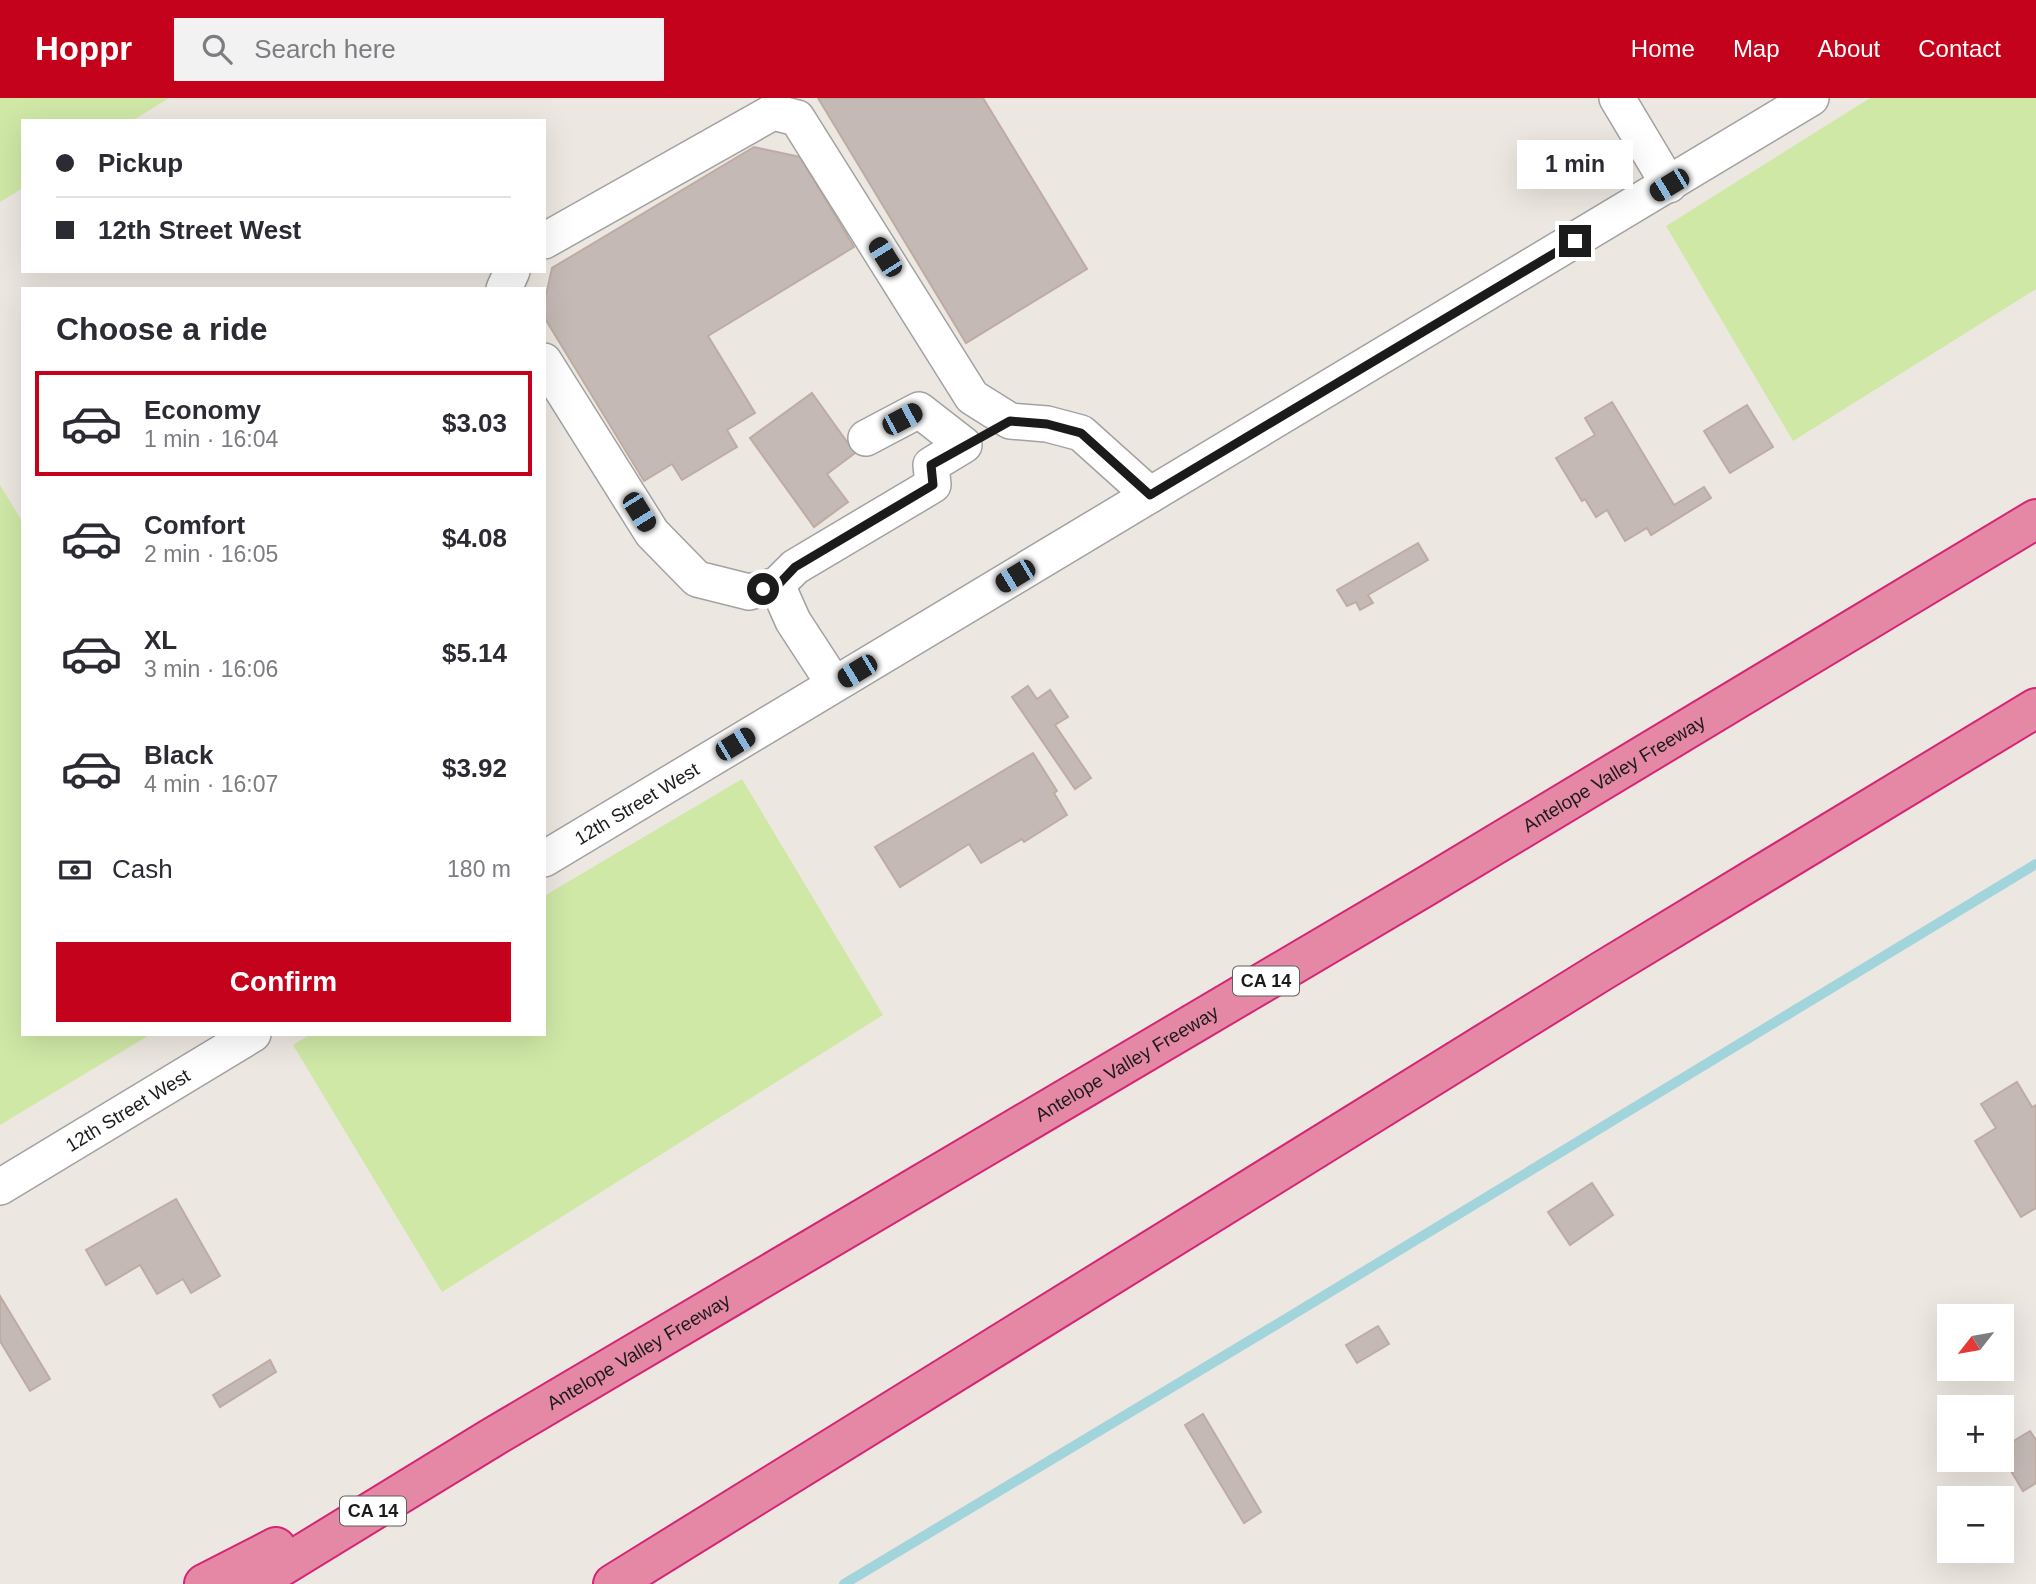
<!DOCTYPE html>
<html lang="en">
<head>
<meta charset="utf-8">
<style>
  :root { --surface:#fff; --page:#f2f2f3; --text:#2b2b33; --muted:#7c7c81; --line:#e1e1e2; --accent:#c5021b }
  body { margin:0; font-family:Arial,sans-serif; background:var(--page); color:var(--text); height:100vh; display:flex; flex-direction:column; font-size:26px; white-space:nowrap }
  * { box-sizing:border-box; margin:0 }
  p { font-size:23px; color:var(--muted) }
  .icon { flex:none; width:38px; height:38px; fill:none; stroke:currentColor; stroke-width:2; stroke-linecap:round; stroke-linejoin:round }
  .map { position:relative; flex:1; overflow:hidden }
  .side { position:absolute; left:21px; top:189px; width:525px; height:749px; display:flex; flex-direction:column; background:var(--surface); border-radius:0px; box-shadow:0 7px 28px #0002 }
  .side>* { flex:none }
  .banner { position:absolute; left:21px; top:21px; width:525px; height:154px; border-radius:0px; box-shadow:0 7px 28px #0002; display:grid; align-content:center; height:154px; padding:0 35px; background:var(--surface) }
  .needle { width:46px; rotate:239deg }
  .controls { position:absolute; left:1937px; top:1206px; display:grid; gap:14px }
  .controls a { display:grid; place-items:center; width:77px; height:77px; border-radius:0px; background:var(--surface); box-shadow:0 7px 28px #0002; font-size:35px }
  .end { position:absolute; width:32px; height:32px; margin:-16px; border:9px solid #1b1b1b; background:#fff; box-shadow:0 0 0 4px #fff }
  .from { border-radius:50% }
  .bubble { position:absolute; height:49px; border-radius:0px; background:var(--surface); box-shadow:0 7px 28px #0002; font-size:23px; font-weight:700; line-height:49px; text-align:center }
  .car { position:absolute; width:21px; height:42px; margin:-21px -10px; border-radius:9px; box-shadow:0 0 5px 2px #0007; background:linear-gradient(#222 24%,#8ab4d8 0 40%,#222 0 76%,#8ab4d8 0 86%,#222 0) }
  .banner b { display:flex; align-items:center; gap:24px; height:66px; font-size:26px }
  .banner b+b { border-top:2px solid var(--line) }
  .banner i { width:18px; height:18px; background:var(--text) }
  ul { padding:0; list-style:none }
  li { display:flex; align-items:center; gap:21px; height:105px; margin:0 14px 10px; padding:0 21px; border:4px solid transparent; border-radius:0px }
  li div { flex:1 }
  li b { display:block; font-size:26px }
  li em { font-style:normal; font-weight:700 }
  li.selected { border-color:var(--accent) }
  li>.icon { width:63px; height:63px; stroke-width:1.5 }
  h2 { padding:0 35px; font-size:32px; line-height:84px }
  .pay { display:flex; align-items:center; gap:18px; height:77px; padding:0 35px; font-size:26px }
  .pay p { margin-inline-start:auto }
  .primary-button { display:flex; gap:14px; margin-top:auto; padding:14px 35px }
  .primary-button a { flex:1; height:80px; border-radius:0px; background:var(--accent); color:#fff; font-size:28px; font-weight:700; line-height:80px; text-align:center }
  header { display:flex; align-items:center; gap:42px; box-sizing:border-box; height:98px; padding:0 35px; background:var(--accent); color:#fff }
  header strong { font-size:33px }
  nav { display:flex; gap:38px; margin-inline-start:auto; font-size:24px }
  .search { width:490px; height:63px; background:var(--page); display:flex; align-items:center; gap:18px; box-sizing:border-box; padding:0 24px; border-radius:0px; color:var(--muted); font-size:26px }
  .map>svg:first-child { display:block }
  .grass { fill:#cfe8a6 }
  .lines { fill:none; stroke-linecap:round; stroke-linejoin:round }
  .stream { stroke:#a1d5db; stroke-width:10 }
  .building { fill:#c4b9b4; stroke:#beaca3; stroke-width:2 }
  .minor-casing { stroke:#a2a2a2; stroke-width:38 }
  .highway-casing { stroke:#d42577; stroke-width:42 }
  .minor { stroke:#fff; stroke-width:35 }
  .highway { stroke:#e588a5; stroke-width:38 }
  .route { stroke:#1b1b1b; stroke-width:9 }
  .labels { text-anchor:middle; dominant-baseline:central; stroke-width:6; stroke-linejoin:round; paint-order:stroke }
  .shield { fill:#fff; stroke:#5f5f5f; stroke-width:2 }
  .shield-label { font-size:18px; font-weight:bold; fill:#1b1b1b }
  .street-label { font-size:19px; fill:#1b1b1b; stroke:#fff }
</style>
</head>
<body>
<header>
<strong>Hoppr</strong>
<div class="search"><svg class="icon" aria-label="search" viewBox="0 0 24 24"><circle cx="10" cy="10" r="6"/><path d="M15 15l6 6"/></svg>Search here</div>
<nav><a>Home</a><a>Map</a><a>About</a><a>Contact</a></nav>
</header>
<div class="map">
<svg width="2036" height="1486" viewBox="0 0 2036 1486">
  <rect width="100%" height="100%" fill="#ede7e1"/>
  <path class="grass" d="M0,0H169L132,23H23V90L0,104Z
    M1870,0H2036V191L1793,343L1666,128Z
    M0,387L23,425V936H151L0,1027Z
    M742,681L883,917L442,1194L293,947L311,936H544V798Z"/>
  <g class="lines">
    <path class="stream" d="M844,1486L1279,1225L2036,766"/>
  </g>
  <path class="building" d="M818,0H983L1087,171L966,245Z
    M754,49L800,59L854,149L708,238L755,315L727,332L737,349L682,382L672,366L644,383L544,219V206L552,170Z
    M812,295L855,355L827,376L848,404L814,429L750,340Z
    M1612,304L1674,407L1704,389L1711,400L1651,437L1647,430L1625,443L1607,412L1596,419L1585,401L1582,403L1556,360L1595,337L1585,320Z
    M1747,307L1773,349L1730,375L1704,333Z
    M1418,445L1428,462L1368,497L1373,505L1360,512L1356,504L1347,508L1337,492Z
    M1028,588L1037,601L1050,592L1068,619L1055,627L1091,680L1075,691L1012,599Z
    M1033,655L1057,693L1054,695L1067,717L1024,744L1022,741L981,765L969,746L900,789L875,749Z
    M2017,984L2032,1009L2036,1007V1110L2021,1119L1975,1043L1996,1030L1981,1006Z
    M1592,1085L1613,1117L1570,1147L1548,1114Z
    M176,1101L220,1178L191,1195L183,1181L157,1196L140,1167L106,1187L86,1152Z
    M0,1198L50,1281L30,1293L0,1243Z
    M1378,1228L1389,1246L1357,1265L1346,1247Z
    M270,1262L276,1274L220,1309L213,1297Z
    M1203,1316L1261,1414L1244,1425L1185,1327Z
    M2030,1333L2036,1342V1385L2023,1393L2002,1358V1350Z"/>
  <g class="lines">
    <g class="minor-casing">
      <g id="minor">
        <path d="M1617,0L1669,87"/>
        <path d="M544,143L773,14L797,20L972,299L1010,323L1047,326L1081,335L1150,397"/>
        <path d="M504,191L512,173"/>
        <path d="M544,263L652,435L697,481L749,494L777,487L795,469L933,387L931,367L964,347L919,312L866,340"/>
        <path d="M777,487L793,523L834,586"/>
        <path id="s1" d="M544,761L1811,0"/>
        <path id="s2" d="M0,1089L253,936"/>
      </g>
    </g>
    <g class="highway-casing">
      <g id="highway">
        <path d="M204,1486L276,1449"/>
        <path id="s3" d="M253,1486L493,1339L1423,790L2036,421"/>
        <path d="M613,1486L1602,873L2036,610"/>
      </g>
    </g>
    <use href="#minor" class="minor"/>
    <use href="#highway" class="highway"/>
  </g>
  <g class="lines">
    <path class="route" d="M763,491L777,488L795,469L933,387L931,367L1010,323L1047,326L1081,335L1150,397L1575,143"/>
  </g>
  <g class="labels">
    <g class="shield">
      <rect x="1233" y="868.5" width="66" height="29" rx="5"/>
      <rect x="340" y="1398.5" width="66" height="29" rx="5"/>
    </g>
    <g class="shield-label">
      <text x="1266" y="883">CA 14</text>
      <text x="373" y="1413">CA 14</text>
    </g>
    <g class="street-label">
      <text stroke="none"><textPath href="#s3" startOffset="1584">Antelope Valley Freeway</textPath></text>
      <text stroke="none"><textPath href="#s1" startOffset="108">12th Street West</textPath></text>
      <text stroke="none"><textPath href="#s3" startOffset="1017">Antelope Valley Freeway</textPath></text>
      <text stroke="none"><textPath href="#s2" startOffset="149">12th Street West</textPath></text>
      <text stroke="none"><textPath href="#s3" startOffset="450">Antelope Valley Freeway</textPath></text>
    </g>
  </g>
</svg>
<div class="controls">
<a><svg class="needle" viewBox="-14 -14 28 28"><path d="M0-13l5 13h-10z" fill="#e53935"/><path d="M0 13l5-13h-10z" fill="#7c7c81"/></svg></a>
<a>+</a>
<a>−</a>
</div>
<i class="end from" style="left:763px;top:491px"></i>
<i class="end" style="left:1575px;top:143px"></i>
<div class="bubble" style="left:1517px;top:42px;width:116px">1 min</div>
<i class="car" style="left:1669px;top:87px;rotate:239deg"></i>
<i class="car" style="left:885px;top:159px;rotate:328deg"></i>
<i class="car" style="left:902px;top:321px;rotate:62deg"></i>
<i class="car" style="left:639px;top:414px;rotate:148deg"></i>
<i class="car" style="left:1015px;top:478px;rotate:239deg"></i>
<i class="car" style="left:857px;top:573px;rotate:239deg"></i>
<i class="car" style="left:735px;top:646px;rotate:59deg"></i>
<div class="banner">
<b><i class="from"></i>Pickup</b>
<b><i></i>12th Street West</b>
</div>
<section class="side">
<h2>Choose a ride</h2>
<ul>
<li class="selected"><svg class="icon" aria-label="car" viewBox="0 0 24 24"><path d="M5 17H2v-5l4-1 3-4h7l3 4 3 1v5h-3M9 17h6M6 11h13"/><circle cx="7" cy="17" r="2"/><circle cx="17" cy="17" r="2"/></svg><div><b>Economy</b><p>1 min · 16:04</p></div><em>$3.03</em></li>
<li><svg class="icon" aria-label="car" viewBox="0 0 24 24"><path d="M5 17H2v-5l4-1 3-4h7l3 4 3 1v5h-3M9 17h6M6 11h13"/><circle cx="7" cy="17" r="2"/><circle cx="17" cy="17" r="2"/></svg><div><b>Comfort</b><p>2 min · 16:05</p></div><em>$4.08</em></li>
<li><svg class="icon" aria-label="car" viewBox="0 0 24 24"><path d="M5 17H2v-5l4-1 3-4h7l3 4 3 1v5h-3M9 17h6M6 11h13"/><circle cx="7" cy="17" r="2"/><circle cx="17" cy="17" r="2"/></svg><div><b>XL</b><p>3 min · 16:06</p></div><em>$5.14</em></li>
<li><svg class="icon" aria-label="car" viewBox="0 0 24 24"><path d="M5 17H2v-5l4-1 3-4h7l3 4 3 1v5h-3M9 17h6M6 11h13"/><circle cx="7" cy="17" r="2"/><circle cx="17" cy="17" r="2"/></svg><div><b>Black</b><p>4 min · 16:07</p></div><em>$3.92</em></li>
</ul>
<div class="pay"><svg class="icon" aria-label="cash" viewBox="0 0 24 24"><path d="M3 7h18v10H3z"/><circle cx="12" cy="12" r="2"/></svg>Cash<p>180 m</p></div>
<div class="primary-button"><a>Confirm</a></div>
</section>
</div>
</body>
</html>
